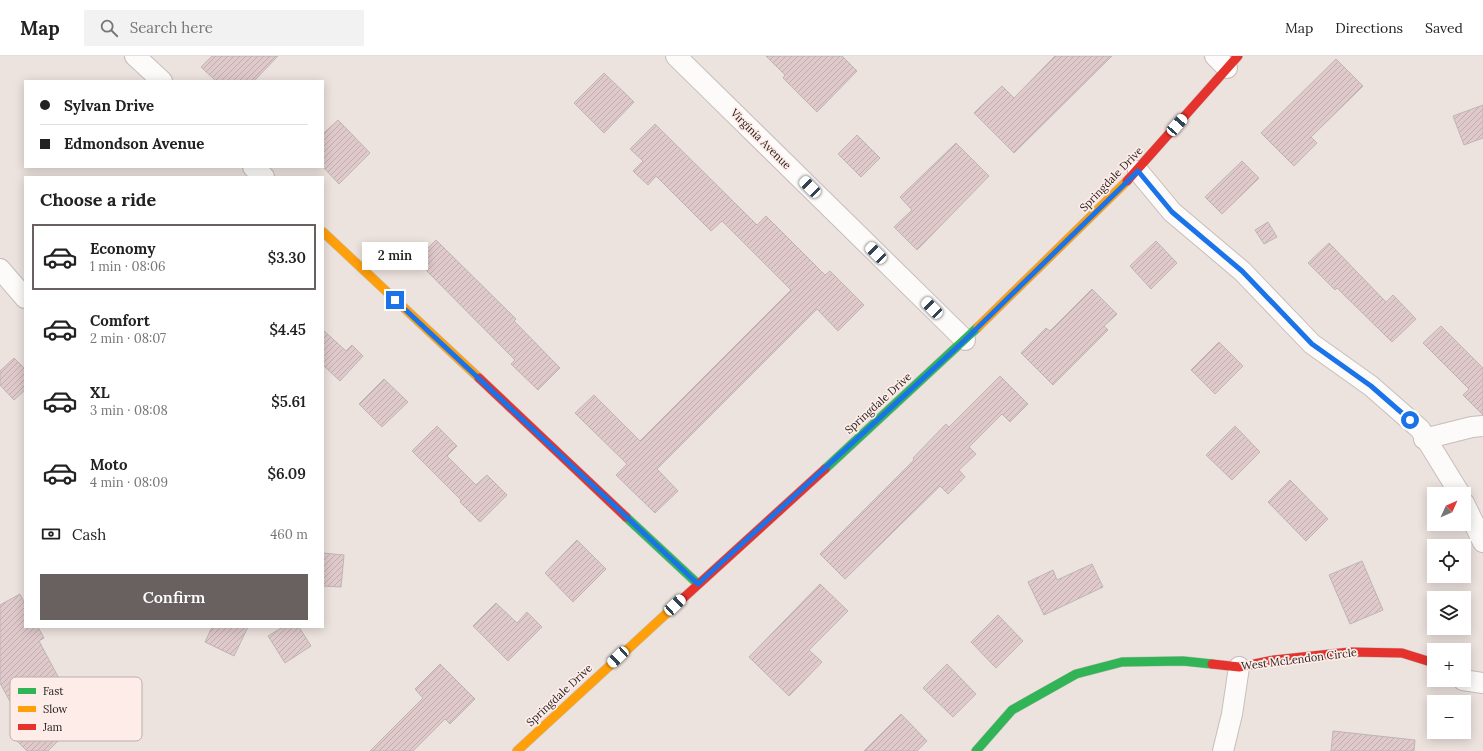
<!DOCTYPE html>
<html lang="en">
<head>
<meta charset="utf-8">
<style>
  :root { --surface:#fff; --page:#f2f2f2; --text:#222; --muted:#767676; --line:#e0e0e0; --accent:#69615f }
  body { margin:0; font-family:Lora,serif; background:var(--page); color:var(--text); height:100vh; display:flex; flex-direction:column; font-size:15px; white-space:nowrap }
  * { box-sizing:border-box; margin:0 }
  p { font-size:13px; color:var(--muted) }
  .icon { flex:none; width:22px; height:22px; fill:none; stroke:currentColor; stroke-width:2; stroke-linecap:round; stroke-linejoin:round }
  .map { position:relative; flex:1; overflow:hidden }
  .details { position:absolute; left:24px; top:120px; width:300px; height:452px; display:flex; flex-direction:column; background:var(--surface); border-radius:0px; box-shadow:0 2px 10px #0003 }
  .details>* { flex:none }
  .top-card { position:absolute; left:24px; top:24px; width:300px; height:88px; border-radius:0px; box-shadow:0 2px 10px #0003; display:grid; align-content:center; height:88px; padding:0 16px; background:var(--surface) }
  .needle { width:26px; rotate:45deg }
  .tools { position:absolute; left:1427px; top:431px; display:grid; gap:8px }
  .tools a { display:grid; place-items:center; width:44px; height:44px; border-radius:0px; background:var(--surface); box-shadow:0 2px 10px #0003; font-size:20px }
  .end { position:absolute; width:18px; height:18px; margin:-9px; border:5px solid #1a73e8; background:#fff; box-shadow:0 0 0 2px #fff }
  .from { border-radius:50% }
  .bubble { position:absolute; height:28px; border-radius:0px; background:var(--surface); box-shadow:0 2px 10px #0003; font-size:13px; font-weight:600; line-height:28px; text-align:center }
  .car { position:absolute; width:12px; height:24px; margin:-12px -6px; border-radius:5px; box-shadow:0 0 3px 1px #0007; background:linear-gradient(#fff 24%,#345 0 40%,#fff 0 76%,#345 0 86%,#fff 0) }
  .top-card b { display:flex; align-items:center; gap:14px; height:38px; font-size:15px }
  .top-card b+b { border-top:1px solid var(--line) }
  .top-card i { width:10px; height:10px; background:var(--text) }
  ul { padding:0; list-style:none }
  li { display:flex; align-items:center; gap:12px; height:66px; margin:0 8px 6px; padding:0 8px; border:2px solid transparent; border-radius:0px }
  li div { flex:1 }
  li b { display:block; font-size:15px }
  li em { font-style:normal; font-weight:600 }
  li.current { border-color:var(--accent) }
  li>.icon { width:36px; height:36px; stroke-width:1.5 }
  h2 { padding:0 16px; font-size:18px; line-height:48px }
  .pay { display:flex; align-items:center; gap:10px; height:44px; padding:0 16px; font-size:15px }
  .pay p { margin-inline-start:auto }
  .action { display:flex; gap:8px; margin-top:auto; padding:8px 16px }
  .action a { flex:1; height:46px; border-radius:0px; background:var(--accent); color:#fff; font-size:16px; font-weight:600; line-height:46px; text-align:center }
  header { display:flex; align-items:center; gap:24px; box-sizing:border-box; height:56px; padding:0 20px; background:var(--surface); border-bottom:1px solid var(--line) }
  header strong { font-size:19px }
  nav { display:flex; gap:22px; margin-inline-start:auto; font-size:14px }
  .search { width:280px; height:36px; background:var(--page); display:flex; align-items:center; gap:10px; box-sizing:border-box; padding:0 14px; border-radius:0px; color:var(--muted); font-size:15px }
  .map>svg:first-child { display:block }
  .building { fill:url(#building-hatch); stroke:#beb5b5 }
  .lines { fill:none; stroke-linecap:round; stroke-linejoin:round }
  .street-casing { stroke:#c6bebb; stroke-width:22 }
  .fast-casing { stroke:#c6bebb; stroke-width:10 }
  .slow-casing { stroke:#c6bebb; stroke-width:10 }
  .jam-casing { stroke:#c6bebb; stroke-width:10 }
  .street { stroke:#fcfbfa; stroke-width:20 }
  .fast { stroke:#30b455; stroke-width:9 }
  .slow { stroke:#ff9f0a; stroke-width:9 }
  .jam { stroke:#e5322d; stroke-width:9 }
  .route { stroke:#1a73e8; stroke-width:5 }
  .labels { text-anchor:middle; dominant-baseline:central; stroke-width:3.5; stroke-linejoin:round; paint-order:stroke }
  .street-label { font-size:11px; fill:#231c1a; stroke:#fdece7 }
  .key { fill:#fdece7; stroke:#bcaeaa; stroke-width:1 }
  .key-label { font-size:11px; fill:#231c1a }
</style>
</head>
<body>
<header>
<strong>Map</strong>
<div class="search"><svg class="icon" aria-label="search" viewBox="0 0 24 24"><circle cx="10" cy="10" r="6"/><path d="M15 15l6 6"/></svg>Search here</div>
<nav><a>Map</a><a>Directions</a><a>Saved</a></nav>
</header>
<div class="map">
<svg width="1483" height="695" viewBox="0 0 1483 695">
  <defs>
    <pattern id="building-hatch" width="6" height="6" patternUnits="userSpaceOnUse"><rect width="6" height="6" fill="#dfc9cb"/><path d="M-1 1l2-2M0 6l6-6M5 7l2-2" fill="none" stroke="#bfacae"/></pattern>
  </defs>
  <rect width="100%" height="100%" fill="#ece2de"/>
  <path class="building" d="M212,0H278L254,25H216L201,11Z
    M766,0H842L857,15L817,56L783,22L785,19Z
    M1055,0H1112L1014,97L974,57L1002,30L1014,42Z
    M1336,3L1363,30L1311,81L1317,87L1294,110L1261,77Z
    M604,17L634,46L604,77L574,47Z
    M1483,49V82L1464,89L1453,60Z
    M338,64L370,97L339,128L323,111V78Z
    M655,68L757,169L766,160L825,219L830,215L864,249L838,275L817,253L657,413L678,435L655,457L616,419L627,408L575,357L594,339L640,385L791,234L722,165L711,175L656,120L648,129L633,115L643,105L630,93Z
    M857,79L880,102L861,121L838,98Z
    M956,87L989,120L917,194L894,171L912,154L900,141Z
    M1242,105L1259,122L1222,158L1205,141Z
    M1268,166L1277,181L1264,188L1255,174Z
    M436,184L516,263L514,265L560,312L538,334L511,308L515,304L416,204Z
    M1156,185L1177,207L1151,233L1130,210Z
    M1329,187L1386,246L1393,239L1416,263L1392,286L1337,232L1335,234L1308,207Z
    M1092,233L1117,258L1104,270L1108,274L1053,329L1021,297L1046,272L1050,275Z
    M1441,270L1483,312V359L1463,339L1469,333L1423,287Z
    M323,274L346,295L352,289L363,300L340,325L323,309Z
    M1219,286L1243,310L1215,338L1191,314Z
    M14,302L25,313V334L14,344L0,329V315Z
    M1000,320L1028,348L1010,366L1002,358L969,391L976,398L959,414L965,421L948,438L940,430L845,523L820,498L914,404L913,402L946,368L949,371Z
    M384,323L408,346L382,371L359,348Z
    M437,370L457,390L447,400L476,429L487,419L507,439L480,466L460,446L461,444L412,395Z
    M1235,370L1260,396L1232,424L1206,399Z
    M1290,424L1328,463L1306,485L1268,446Z
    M577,484L606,513L573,546L545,517Z
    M323,497L344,499L341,531L323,530Z
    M1362,505L1383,554L1350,568L1329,519Z
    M1092,508L1103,531L1044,559L1028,526L1053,514L1057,524Z
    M820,528L848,555L809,594L822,606L789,640L749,601Z
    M20,538L25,548V571H38L44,582L39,585L63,630L49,637L77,666L48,695H27L14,682L24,671L0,627V549Z
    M496,547L517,567L527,556L542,571L508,605L473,570Z
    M998,559L1023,585L996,612L971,586Z
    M212,571H248L234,600L205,586Z
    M283,571H299L311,590L285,607L268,580Z
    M440,608L475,643L450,668L445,663L413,695H370L423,642L415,633Z
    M947,608L976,638L953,661L923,632Z
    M901,658L927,685L917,695H864Z
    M1333,675L1415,684L1414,695H1331Z"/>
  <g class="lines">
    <g class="street-casing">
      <path id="street" d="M135,0L162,25
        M676,0L965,284
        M1215,0L1227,12
        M253,111L264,121
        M1138,115L1172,156L1242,215L1312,288L1371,330L1420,373L1460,438
        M0,213L25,242
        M1424,383L1472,371L1483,370
        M1464,447L1483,486
        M1463,624L1483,627
        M1223,695L1232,658L1239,611"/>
    </g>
    <g class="fast-casing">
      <path id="fast" d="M825,413L978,271
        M626,461L698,528
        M976,695L1012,654L1076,618L1122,606L1183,605L1212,608"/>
    </g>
    <g class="slow-casing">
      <path id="slow" d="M323,176L479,322
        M978,271L1127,125
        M517,695L679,546"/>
    </g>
    <g class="jam-casing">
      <path id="jam" d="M1127,125L1238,0
        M479,322L626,461
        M679,546L825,413
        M1212,608L1239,611L1274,604L1350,596L1402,597L1434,607"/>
    </g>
    <use href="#street" class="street"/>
    <use href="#fast" class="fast"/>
    <use href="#slow" class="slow"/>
    <use href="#jam" class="jam"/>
  </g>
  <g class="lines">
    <path class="route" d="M395,244L698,528L965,284L1138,115L1172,156L1242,215L1312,288L1371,330L1410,364"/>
  </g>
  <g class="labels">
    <g class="street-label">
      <text transform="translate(761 83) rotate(45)">Virginia Avenue</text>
      <text transform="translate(1111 123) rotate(-46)">Springdale Drive</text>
      <text transform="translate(878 347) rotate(-42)">Springdale Drive</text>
      <text transform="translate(1299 603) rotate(-7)">West McLendon Circle</text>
      <text transform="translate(559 639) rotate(-43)">Springdale Drive</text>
    </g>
  </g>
  <rect x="10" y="621" width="132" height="64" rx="6" class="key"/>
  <rect x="18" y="632" width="18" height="6" fill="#30b455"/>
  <rect x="18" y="650" width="18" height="6" fill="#ff9f0a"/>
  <rect x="18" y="668" width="18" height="6" fill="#e5322d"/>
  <g class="key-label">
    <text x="43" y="639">Fast</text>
    <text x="43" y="657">Slow</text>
    <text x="43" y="675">Jam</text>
  </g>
</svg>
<div class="tools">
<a><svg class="needle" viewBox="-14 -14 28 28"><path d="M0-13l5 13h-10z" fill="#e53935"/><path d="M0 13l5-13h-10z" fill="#767676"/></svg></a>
<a><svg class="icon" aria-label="locate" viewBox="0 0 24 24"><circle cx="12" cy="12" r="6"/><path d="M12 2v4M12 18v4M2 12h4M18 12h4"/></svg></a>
<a><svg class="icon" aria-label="layers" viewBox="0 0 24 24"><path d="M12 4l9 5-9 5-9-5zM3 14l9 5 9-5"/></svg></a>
<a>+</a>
<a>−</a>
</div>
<i class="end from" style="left:1410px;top:364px"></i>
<i class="end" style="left:395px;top:244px"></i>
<div class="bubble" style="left:362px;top:186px;width:66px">2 min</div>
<i class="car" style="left:1177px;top:69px;rotate:41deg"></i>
<i class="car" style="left:810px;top:131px;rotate:315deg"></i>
<i class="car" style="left:876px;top:197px;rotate:315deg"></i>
<i class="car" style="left:932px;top:252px;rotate:315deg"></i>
<i class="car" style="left:675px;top:549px;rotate:47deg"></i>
<i class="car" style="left:618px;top:601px;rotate:227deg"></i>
<div class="top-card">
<b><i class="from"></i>Sylvan Drive</b>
<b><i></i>Edmondson Avenue</b>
</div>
<section class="details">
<h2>Choose a ride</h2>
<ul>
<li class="current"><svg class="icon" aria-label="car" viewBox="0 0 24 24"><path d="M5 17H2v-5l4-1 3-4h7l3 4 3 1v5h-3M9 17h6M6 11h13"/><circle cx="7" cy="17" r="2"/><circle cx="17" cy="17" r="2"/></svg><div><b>Economy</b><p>1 min · 08:06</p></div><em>$3.30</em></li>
<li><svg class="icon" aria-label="car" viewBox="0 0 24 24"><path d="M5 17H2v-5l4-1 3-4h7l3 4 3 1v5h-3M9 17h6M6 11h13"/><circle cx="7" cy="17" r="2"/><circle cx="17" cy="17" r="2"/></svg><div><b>Comfort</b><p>2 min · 08:07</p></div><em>$4.45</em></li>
<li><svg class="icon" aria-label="car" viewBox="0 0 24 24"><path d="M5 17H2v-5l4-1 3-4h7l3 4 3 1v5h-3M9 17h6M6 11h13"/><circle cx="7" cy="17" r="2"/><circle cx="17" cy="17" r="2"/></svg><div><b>XL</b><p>3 min · 08:08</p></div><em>$5.61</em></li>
<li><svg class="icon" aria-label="car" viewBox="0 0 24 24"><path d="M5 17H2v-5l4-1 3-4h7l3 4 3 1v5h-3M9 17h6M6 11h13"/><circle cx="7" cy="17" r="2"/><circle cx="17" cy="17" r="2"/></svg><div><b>Moto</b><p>4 min · 08:09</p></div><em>$6.09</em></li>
</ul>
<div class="pay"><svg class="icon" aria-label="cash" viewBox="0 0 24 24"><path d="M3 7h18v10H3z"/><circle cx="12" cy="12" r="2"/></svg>Cash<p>460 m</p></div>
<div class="action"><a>Confirm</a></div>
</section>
</div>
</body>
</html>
